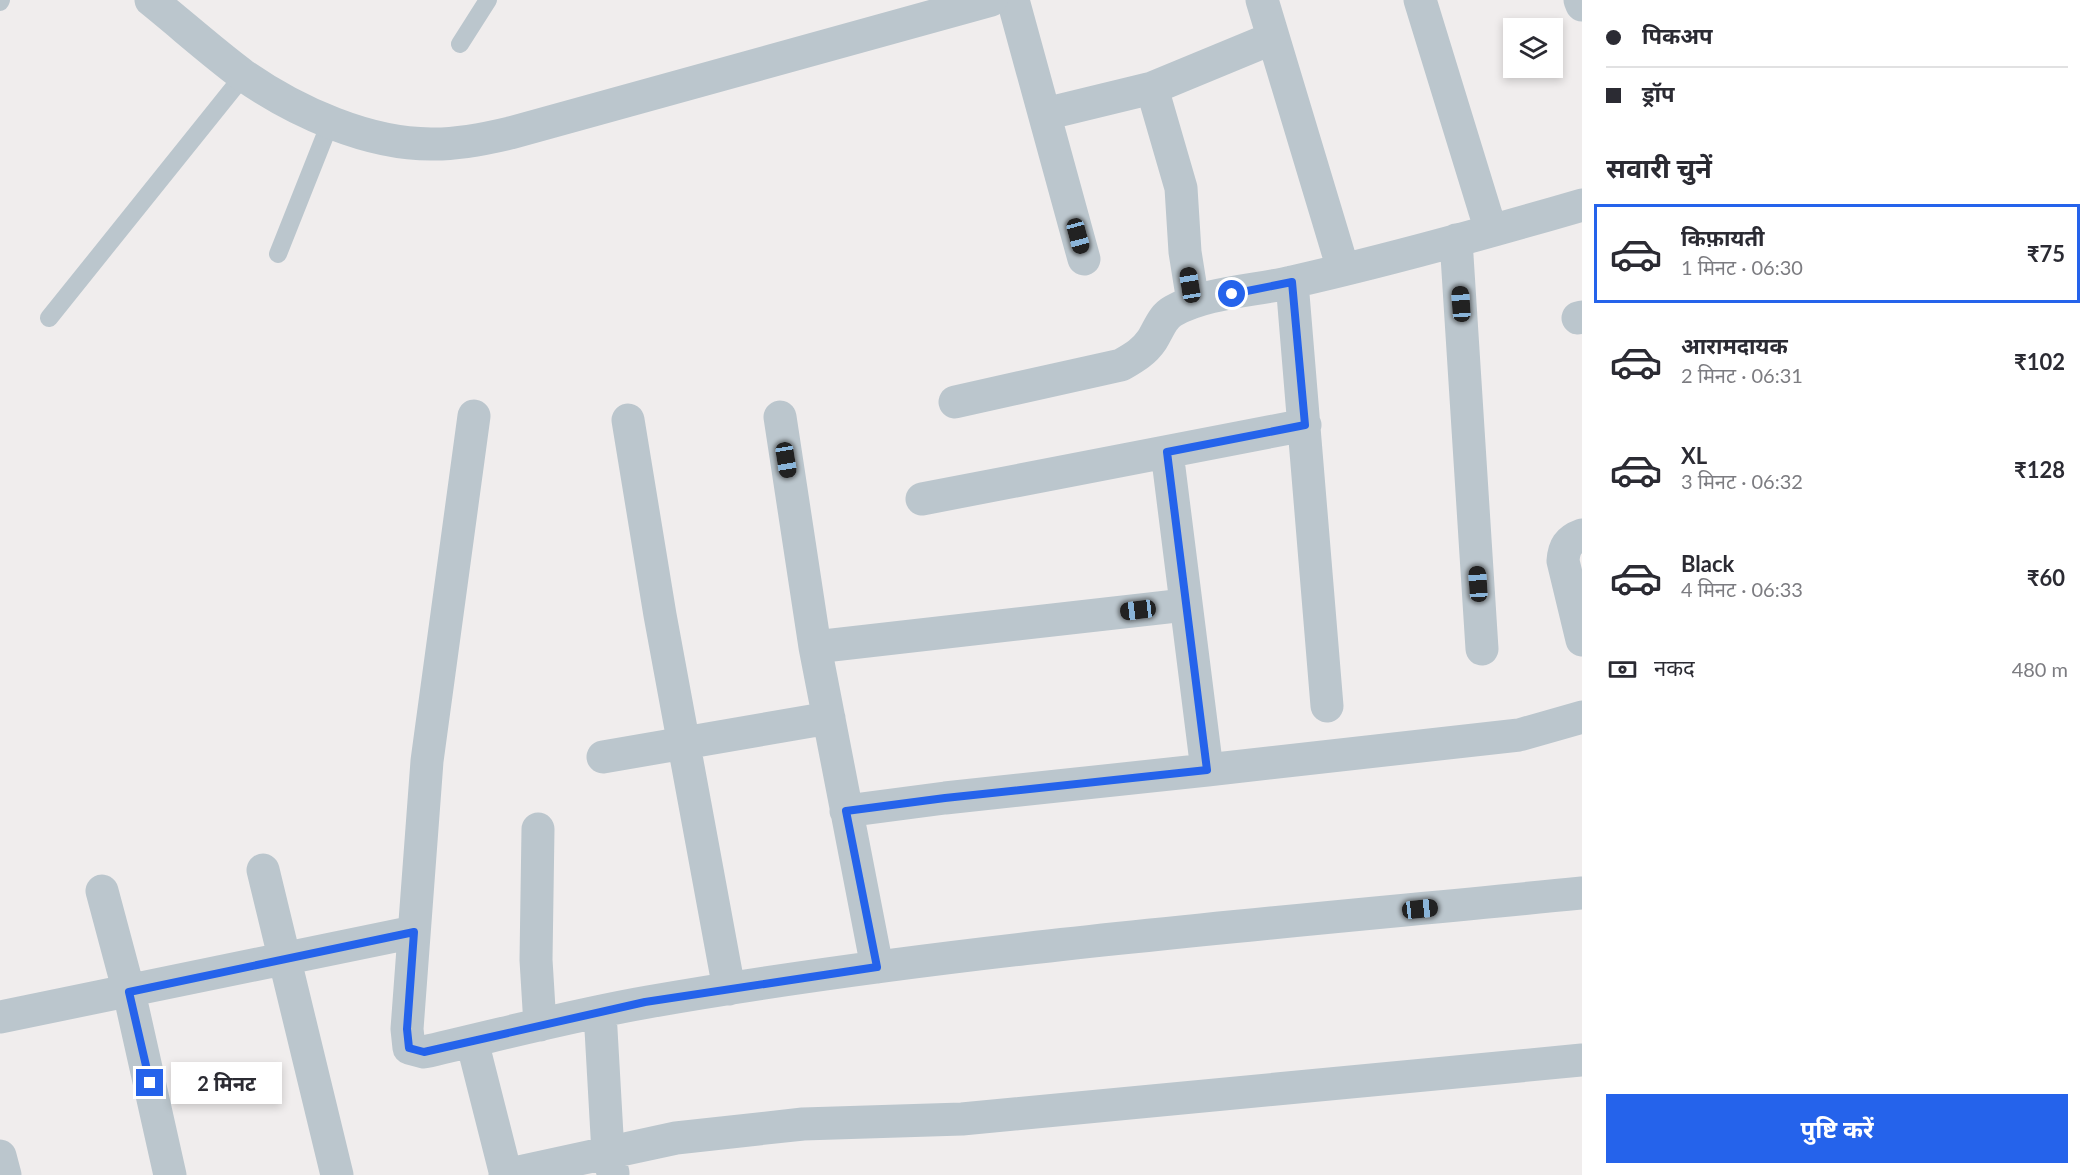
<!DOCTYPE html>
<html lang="hi">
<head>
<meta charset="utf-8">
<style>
  :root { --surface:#fff; --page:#f7f7f7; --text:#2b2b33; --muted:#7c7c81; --line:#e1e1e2; --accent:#2563eb }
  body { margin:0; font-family:Lato,"Noto Sans Devanagari",sans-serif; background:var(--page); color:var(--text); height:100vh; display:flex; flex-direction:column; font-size:22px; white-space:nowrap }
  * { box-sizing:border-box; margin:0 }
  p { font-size:20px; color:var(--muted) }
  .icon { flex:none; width:33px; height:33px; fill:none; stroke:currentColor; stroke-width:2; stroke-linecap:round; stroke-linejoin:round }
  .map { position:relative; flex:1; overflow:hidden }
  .details { display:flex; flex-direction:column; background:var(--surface); width:510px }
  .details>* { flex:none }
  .banner { display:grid; align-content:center; height:132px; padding:0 24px; background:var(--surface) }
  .buttons { position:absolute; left:1503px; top:18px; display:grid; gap:12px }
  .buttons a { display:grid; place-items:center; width:60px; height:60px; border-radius:0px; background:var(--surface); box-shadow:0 3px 9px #0003; font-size:30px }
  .end { position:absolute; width:27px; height:27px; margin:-14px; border:8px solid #2563eb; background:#fff; box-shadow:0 0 0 3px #fff }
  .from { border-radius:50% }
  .bubble { position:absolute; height:42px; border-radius:0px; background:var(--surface); box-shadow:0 3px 9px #0003; font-size:20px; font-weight:700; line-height:42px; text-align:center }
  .car { position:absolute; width:18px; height:36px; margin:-18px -9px; border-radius:8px; box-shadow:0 0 4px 2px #0007; background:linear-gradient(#222 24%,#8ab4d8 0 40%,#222 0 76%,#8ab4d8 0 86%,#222 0) }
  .banner b { display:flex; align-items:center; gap:21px; height:57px; font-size:22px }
  .banner b+b { border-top:2px solid var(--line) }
  .banner i { width:15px; height:15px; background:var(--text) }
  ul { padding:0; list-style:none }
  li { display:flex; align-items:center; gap:18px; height:99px; margin:0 12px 9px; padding:0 12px; border:3px solid transparent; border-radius:0px }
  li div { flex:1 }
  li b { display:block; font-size:22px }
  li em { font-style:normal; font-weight:700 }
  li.selected { border-color:var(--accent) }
  li>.icon { width:54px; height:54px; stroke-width:1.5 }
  h2 { padding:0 24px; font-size:27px; line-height:72px }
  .pay { display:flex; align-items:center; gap:15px; height:66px; padding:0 24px; font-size:22px }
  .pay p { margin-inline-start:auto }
  .cta { display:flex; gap:12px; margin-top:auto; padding:12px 24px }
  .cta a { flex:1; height:69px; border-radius:0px; background:var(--accent); color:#fff; font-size:24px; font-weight:700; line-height:69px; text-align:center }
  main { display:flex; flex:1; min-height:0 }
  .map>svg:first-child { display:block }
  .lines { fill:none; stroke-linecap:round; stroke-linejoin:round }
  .service { stroke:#bbc6cd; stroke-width:18 }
  .minor { stroke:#bbc6cd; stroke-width:33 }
  .tertiary { stroke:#bbc6cd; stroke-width:33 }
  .route { stroke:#2563eb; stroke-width:8 }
</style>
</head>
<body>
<main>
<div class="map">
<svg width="1582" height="1175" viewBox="0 0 1582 1175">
  <rect width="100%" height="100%" fill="#f0eded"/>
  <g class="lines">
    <path class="service" d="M0,2L1,0
      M460,44L488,0
      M278,254L330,123
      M49,318L244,75"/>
    <path class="minor" d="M1013,0L1084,259
      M1262,0L1343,269
      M1420,0L1491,231
      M1580,0L1582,5
      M1152,88L1181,188L1185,252L1193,302
      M1045,114L1152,88L1273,38
      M1456,240L1482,649
      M1292,282L1327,706
      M1578,318L1582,317
      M955,402L1121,365C1133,358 1144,352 1152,340C1159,329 1162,317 1173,311C1207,292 1254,291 1292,282C1389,260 1486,233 1582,205
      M474,416L427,761L407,1029L409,1048L424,1052C498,1035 573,1015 648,1002C957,948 1270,924 1582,893
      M780,417L815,647L877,967
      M628,420L660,615L729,989
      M1167,452L1207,770L1519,735L1582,717
      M922,499L1305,425
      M1582,640L1563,561C1564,547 1568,540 1582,535
      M815,647L1185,605
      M603,757L829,718
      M846,811L945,798L1207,770
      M538,829L536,960L540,1025
      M263,870L337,1175
      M102,891L129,992L170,1175
      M600,1012L608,1153L613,1173
      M0,1017L414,932
      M472,1041L506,1175
      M0,1156L5,1175
      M505,1175L676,1138L803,1124L962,1119L1582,1060"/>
    <path class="tertiary" d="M151,0C182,25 212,52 243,75C296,112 369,145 434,144C460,144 485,139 510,133L991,0"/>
  </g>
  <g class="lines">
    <path class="route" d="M150,1083L129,992L414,932L407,1029L409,1048L424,1052L645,1002L877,967L846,811L945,798L1207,770L1167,452L1305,425L1292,282L1232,294"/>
  </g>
</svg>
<div class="buttons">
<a><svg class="icon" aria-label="layers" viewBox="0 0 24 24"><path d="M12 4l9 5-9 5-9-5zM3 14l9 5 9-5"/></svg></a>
</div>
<i class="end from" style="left:1232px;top:294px"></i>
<i class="end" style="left:150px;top:1083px"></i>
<div class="bubble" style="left:171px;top:1062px;width:111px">2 मिनट</div>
<i class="car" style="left:1078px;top:236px;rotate:165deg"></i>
<i class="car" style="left:1190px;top:285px;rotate:351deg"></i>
<i class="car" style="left:1461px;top:304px;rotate:356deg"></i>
<i class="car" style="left:786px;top:460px;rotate:171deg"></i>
<i class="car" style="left:1478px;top:584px;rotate:356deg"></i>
<i class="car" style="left:1138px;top:610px;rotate:263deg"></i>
<i class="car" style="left:1420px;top:909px;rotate:84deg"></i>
</div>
<section class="details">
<div class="banner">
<b><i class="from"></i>पिकअप</b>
<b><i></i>ड्रॉप</b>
</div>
<h2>सवारी चुनें</h2>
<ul>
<li class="selected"><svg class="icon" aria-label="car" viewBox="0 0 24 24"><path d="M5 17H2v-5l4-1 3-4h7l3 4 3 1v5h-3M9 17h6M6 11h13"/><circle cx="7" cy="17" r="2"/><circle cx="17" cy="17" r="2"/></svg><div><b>किफ़ायती</b><p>1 मिनट · 06:30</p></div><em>₹75</em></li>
<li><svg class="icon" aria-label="car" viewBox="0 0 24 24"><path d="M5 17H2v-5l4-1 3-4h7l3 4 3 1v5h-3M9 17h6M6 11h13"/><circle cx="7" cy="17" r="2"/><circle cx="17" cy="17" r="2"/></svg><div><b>आरामदायक</b><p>2 मिनट · 06:31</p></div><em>₹102</em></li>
<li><svg class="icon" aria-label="car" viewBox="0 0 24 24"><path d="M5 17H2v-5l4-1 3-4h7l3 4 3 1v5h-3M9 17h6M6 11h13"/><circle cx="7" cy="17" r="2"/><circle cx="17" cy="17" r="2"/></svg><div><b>XL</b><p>3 मिनट · 06:32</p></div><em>₹128</em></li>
<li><svg class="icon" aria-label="car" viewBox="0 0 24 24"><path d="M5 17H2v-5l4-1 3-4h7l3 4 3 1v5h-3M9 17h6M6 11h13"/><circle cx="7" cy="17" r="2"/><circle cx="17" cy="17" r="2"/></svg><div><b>Black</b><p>4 मिनट · 06:33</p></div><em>₹60</em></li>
</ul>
<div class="pay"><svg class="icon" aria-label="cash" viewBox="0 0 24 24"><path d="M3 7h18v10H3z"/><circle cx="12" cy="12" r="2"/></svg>नकद<p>480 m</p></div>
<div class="cta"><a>पुष्टि करें</a></div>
</section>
</main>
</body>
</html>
